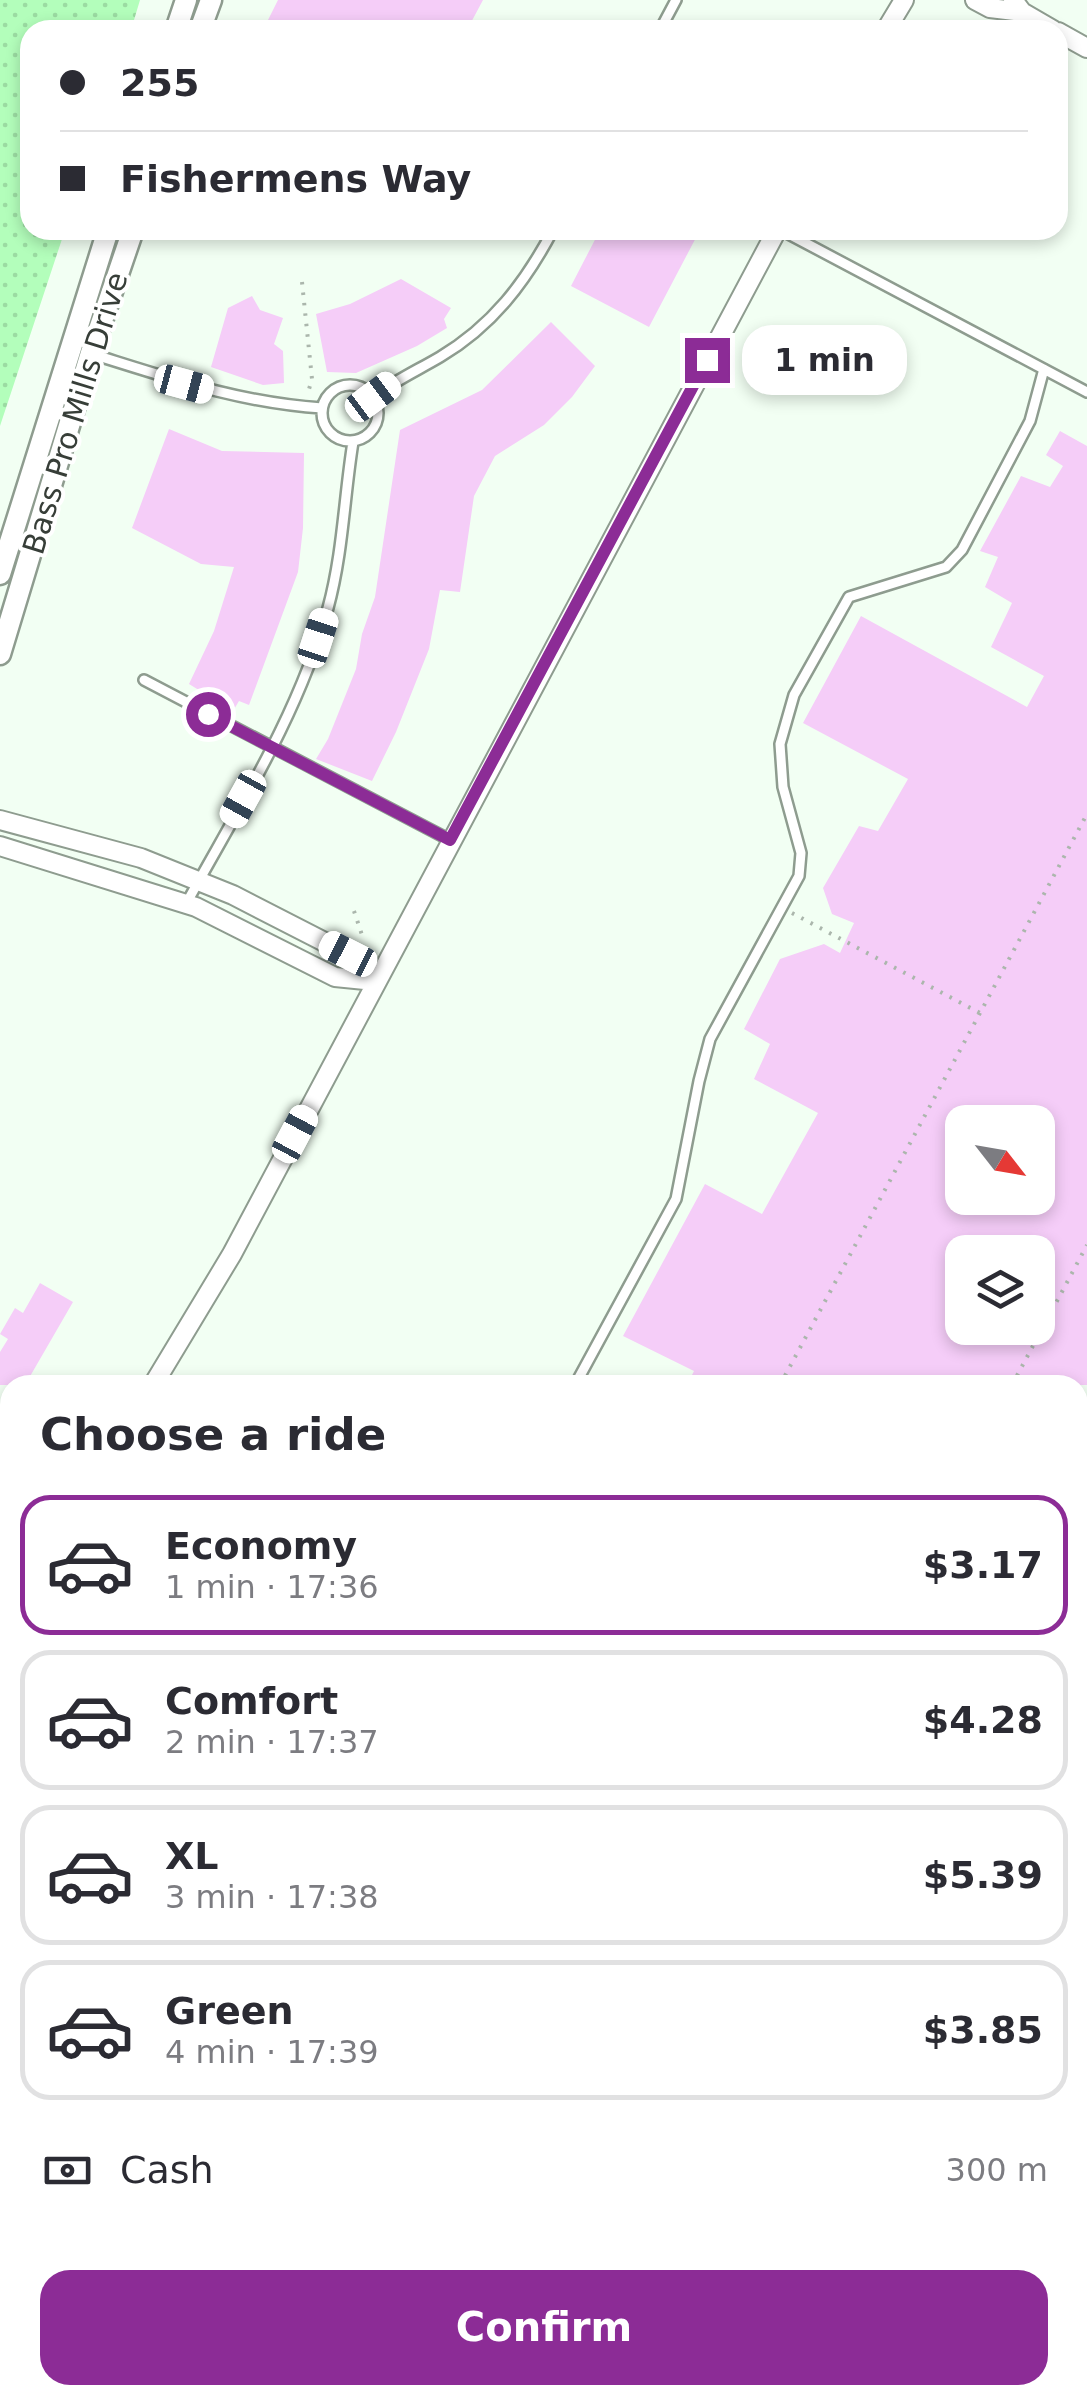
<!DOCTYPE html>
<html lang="en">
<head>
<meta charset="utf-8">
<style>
  :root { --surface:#fff; --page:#f7f7f7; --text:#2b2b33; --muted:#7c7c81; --line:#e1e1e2; --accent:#8c2c96 }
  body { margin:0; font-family:"DejaVu Sans",sans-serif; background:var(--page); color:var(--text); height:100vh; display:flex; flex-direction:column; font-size:38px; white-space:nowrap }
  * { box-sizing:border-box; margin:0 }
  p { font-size:32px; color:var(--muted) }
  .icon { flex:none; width:55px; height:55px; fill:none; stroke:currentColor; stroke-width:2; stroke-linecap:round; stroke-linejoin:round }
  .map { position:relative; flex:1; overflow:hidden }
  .panel { position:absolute; left:0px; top:1375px; width:1088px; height:1030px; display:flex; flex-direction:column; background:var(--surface); border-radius:30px 30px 0 0; box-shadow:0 5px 15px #0003 }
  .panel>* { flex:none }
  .guide { position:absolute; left:20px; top:20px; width:1048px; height:220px; border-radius:30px; box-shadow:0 5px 15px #0003; display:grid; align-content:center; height:220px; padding:0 40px; background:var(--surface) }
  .needle { width:65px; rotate:121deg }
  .fabs { position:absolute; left:945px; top:1105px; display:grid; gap:20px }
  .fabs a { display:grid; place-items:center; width:110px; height:110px; border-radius:20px; background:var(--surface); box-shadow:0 5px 15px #0003; font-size:50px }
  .end { position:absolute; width:45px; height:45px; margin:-22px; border:12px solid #8c2c96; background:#fff; box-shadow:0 0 0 5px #fff }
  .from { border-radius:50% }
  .bubble { position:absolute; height:70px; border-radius:30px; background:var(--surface); box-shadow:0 5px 15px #0003; font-size:32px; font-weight:700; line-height:70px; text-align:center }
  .car { position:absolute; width:30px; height:60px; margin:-30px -15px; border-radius:12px; box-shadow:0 0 8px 2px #0007; background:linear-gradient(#fff 24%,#345 0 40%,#fff 0 76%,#345 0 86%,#fff 0) }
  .guide b { display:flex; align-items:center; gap:35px; height:95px; font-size:38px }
  .guide b+b { border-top:2px solid var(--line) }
  .guide i { width:25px; height:25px; background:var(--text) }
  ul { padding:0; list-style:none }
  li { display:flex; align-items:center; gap:30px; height:140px; margin:0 20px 15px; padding:0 20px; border:5px solid var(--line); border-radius:30px }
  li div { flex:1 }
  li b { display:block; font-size:38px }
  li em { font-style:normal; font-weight:700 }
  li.active { border-color:var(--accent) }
  li>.icon { width:90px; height:90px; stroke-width:1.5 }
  h2 { padding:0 40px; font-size:45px; line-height:120px }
  .pay { display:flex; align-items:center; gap:25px; height:110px; padding:0 40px; font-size:38px }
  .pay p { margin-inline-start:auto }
  .cta { display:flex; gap:20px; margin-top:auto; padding:20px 40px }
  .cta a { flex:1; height:115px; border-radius:30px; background:var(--accent); color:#fff; font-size:40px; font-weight:700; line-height:115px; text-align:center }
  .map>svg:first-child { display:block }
  .grass { fill:url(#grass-dots) }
  .building { fill:#f5cdf8; fill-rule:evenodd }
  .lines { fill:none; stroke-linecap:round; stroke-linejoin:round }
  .service-casing { stroke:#8e9c8f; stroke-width:14 }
  .minor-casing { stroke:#8e9c8f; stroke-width:22 }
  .tertiary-casing { stroke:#8e9c8f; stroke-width:25 }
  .path { stroke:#abb6ac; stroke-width:4; stroke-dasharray:2.5 8; stroke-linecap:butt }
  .service { stroke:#fff; stroke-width:9 }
  .minor { stroke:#fff; stroke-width:18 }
  .tertiary { stroke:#fff; stroke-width:20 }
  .route { stroke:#8c2c96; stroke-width:12 }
  .labels { text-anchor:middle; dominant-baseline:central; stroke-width:8; stroke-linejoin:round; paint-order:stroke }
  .street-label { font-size:30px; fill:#373e38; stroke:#fff }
</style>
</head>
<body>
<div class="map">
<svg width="1087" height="2405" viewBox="0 0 1087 2405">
  <defs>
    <pattern id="grass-dots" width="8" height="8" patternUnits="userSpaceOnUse" patternTransform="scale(2.5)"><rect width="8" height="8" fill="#b3febb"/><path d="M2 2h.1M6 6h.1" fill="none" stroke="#9bdba2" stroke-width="1.8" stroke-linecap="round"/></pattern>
  </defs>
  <rect width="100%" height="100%" fill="#f2fff3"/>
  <path class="grass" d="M0,0H140L131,30H30V230H65L0,426Z"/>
  <path class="building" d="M278,0H483L467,30H263Z
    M600,230H700L649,327L571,286Z
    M401,279L451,308L444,319L447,328L417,346L356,373L327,372L316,314L350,304Z
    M252,296L260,310L283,318L274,344L283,351L284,383L263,385L211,367L228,308Z
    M551,322L595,366L572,397L544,425L495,456L474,496L460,592L440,590L429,649L396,732L372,781L316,759L328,739L356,669L362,634L375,597L400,430L482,390Z
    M169,429L222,451L304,453L303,528L298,572L249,705L239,701L233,711L189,684L214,631L234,567L201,564L132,528Z
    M1060,431L1087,446V1385H687L694,1371L623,1336L705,1184L762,1214L818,1113L754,1079L770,1044L744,1029L780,959L824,944L840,953L854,923L832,914L823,888L859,826L878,831L908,779L803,723L861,616L1027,707L1044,676L991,647L1012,603L985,587L998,557L980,551L1021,476L1050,487L1063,466L1046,455ZM962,1122H1038V1198H962ZM962,1252H1038V1328H962Z
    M40,1283L73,1302L25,1385H0V1352L8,1339L0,1334L15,1308L23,1313Z"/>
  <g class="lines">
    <g class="service-casing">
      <path id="service" d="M660,30L676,0
        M781,230L1087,392
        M92,354C169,378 241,403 322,408
        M322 413a28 28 0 1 1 56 0a28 28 0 1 1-56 0Z
        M373,397C394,381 418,370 440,357C492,326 525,283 553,230
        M144,680L450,840
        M186,904C238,809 299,714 328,608C343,553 344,498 353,442
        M575,1385L676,1199L699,1081L710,1039L799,876L801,853L783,787L780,744L794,695L849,597L946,567L962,550L1030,421L1044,369
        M1078,1646L1087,1629
        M0,1991L10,1996
        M16,2405L21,2395
        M839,2405L845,2395"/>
    </g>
    <g class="minor-casing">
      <path id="minor" d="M975,0L990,8L1022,12
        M1013,0L1022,12L1053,30
        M886,30L904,0
        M1058,32L1087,48
        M0,820L141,858L233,895L348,954L375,981
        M0,846L196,907L335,977L375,981
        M153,1385L232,1254L777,230
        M0,1643L10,1612"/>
    </g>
    <g class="tertiary-casing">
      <path id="tertiary" d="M176,30L186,0
        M200,30L211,0
        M0,574L108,230
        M0,654L91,353L133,230"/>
    </g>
    <path class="path" d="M302,282L312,379L307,396
      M354,911L362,935
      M792,913L980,1013
      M780,1385L1087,814
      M1012,1385L1087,1245
      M1078,1518L1087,1523
      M175,2395L193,2405
      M276,2395L295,2405
      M412,2395L432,2405
      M668,2395L674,2405
      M254,2405L259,2395
      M365,2405L382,2395
      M468,2405L474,2395"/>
    <use href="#service" class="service"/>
    <use href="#minor" class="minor"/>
    <use href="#tertiary" class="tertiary"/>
  </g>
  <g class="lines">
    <path class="route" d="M208,714L450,840L707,360"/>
  </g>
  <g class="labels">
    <g class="street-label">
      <text transform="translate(75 413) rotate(-73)">Bass Pro Mills Drive</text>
    </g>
  </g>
</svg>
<div class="fabs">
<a><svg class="needle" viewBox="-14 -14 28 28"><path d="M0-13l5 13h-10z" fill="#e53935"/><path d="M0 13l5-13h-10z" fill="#7c7c81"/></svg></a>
<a><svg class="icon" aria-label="layers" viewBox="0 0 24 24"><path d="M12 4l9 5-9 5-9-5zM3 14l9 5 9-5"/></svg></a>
</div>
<i class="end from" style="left:208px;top:714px"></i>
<i class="end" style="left:707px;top:360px"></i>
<div class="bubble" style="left:742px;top:325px;width:165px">1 min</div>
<i class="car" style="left:184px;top:384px;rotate:105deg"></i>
<i class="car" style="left:373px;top:397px;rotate:53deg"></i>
<i class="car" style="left:318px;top:638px;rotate:18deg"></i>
<i class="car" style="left:243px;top:799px;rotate:209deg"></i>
<i class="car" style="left:348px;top:954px;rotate:297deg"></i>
<i class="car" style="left:295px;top:1134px;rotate:28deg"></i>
<div class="guide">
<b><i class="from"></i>255</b>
<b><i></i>Fishermens Way</b>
</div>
<section class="panel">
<h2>Choose a ride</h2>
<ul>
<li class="active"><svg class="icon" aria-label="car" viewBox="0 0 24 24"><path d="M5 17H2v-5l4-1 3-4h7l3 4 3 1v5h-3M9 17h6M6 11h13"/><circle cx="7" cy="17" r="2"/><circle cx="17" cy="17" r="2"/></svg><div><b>Economy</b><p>1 min · 17:36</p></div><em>$3.17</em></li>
<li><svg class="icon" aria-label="car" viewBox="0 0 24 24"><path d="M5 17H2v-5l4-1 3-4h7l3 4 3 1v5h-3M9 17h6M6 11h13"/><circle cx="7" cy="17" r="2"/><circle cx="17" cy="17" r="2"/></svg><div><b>Comfort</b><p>2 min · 17:37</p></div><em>$4.28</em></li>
<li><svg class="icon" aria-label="car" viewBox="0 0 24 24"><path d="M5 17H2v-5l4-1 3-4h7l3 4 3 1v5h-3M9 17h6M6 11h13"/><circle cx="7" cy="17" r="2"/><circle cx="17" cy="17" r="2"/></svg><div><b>XL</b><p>3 min · 17:38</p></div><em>$5.39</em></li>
<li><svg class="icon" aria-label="car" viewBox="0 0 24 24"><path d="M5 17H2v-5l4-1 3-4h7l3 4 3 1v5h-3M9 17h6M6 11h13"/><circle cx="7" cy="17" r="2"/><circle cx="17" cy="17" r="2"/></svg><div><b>Green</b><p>4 min · 17:39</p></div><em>$3.85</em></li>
</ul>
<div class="pay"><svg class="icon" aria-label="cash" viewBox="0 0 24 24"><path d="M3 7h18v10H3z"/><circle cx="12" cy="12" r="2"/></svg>Cash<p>300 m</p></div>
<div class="cta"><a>Confirm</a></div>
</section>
</div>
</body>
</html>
